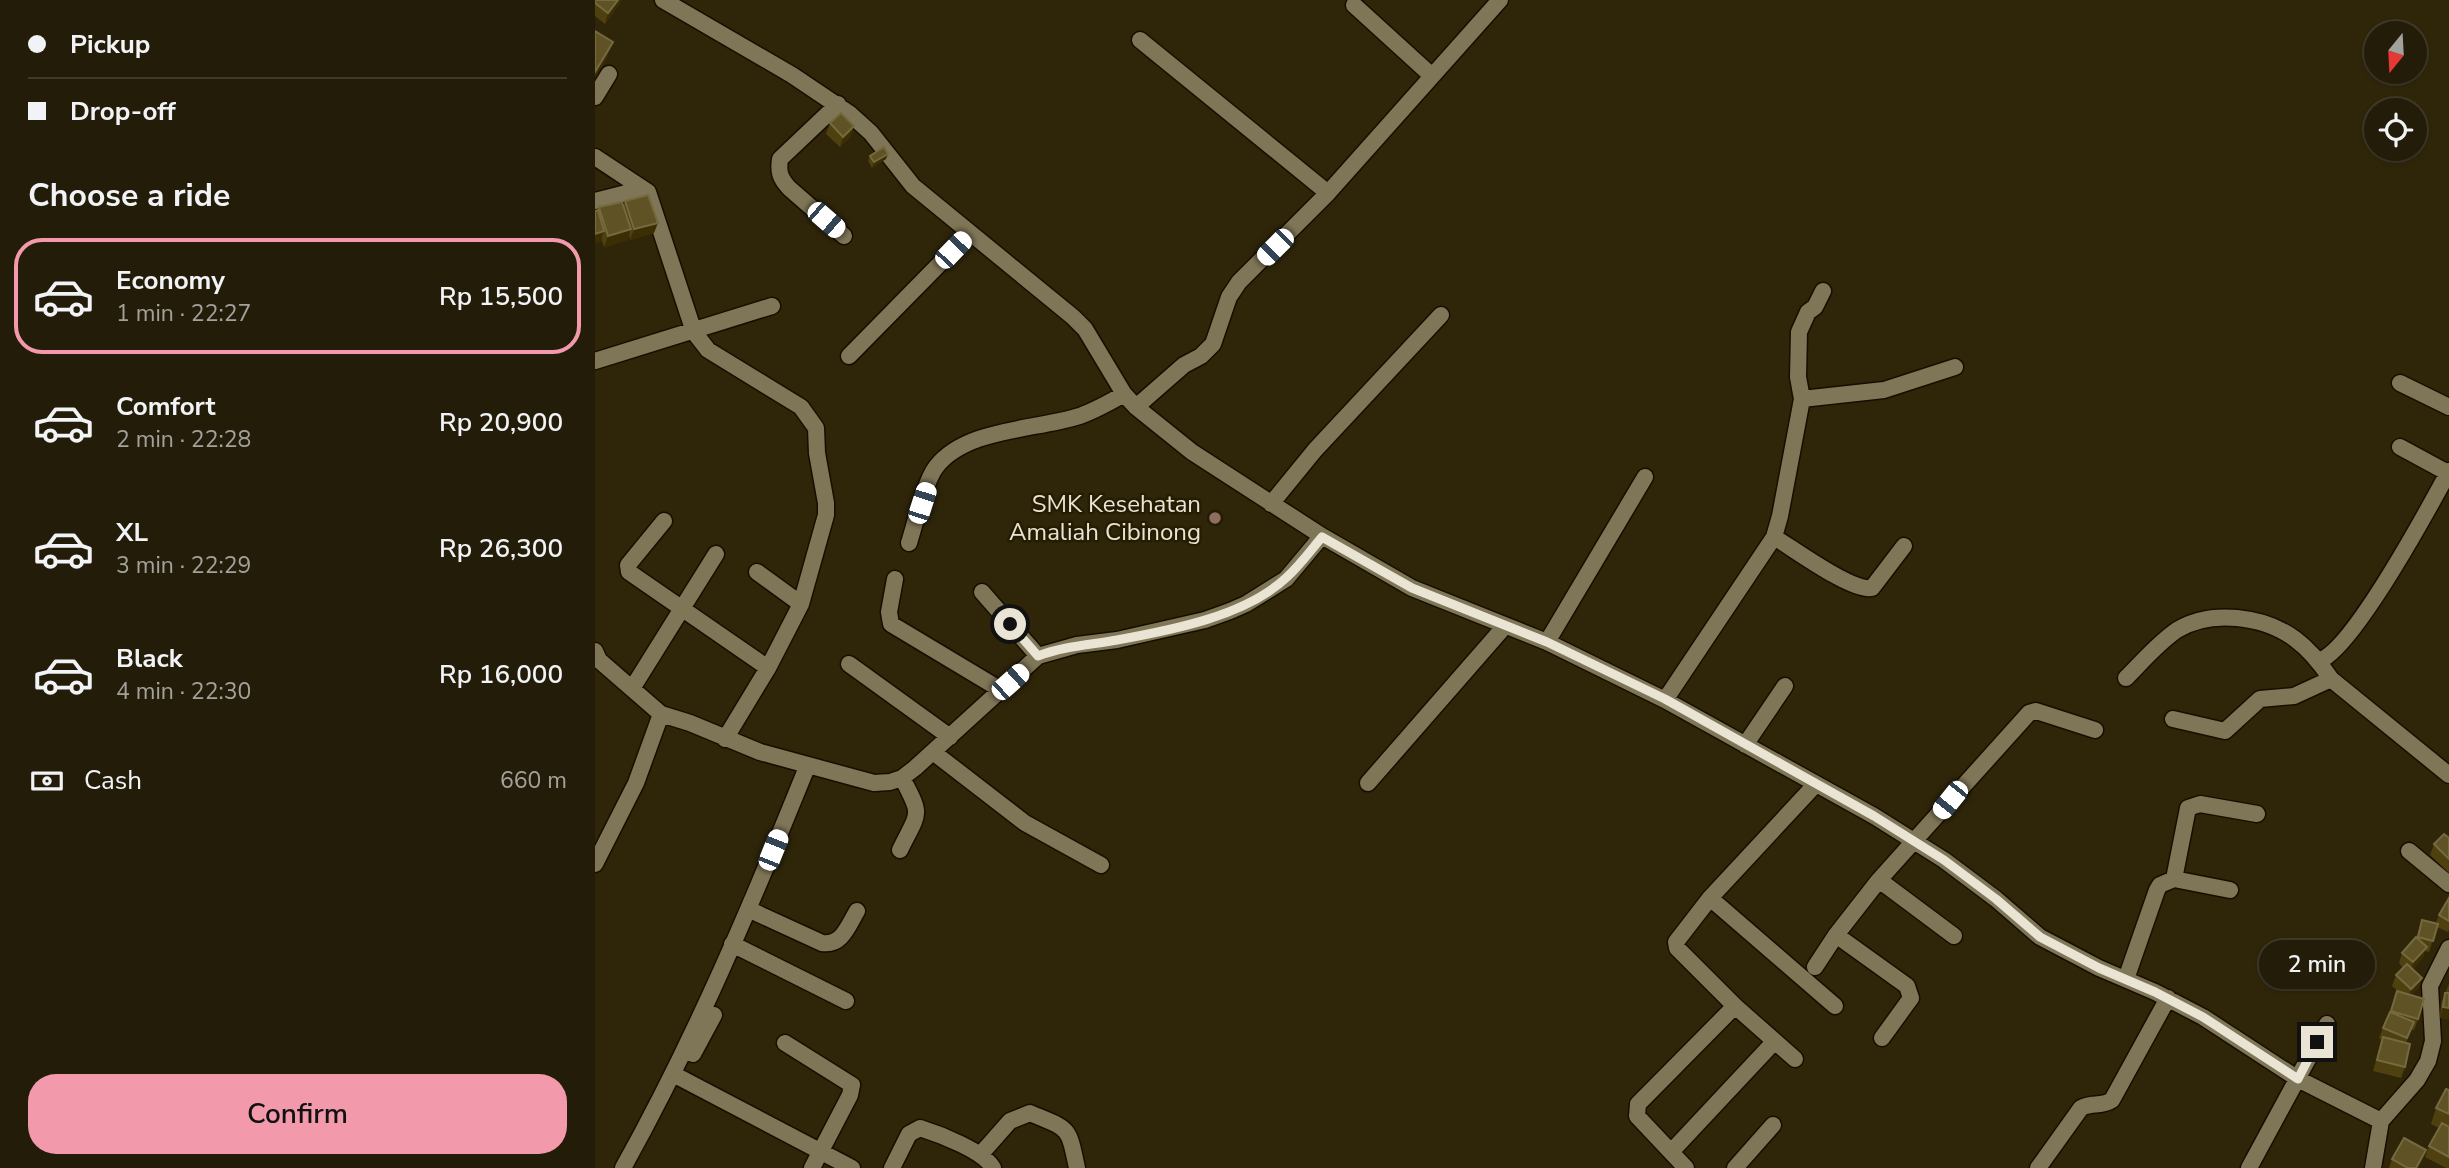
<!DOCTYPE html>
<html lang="en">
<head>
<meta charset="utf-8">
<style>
  :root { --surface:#231c08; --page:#2f2916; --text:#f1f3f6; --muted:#a3a19c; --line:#403a29; --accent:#f29aac }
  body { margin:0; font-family:"Nunito Sans",sans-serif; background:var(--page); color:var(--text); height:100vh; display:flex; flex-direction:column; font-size:26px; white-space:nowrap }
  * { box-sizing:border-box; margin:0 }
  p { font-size:23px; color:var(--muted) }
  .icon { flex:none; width:38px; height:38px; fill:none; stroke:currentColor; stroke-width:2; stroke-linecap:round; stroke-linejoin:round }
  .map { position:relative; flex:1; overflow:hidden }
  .panel { display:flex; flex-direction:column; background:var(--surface); width:595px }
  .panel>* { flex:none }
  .hud { display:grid; align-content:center; height:154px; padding:0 28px; background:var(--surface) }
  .needle { width:46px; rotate:198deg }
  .controls { position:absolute; left:1769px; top:21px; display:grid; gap:14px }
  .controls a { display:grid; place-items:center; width:63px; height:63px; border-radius:50%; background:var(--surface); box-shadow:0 2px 5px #0004,0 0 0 2px var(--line); font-size:35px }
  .end { position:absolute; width:32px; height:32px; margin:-16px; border:9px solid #e9e4d4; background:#111; box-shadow:0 0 0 4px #111 }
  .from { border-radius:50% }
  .bubble { position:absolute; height:49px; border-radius:24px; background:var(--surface); box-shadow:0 2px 5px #0004,0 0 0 2px var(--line); font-size:23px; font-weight:600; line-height:49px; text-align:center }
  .car { position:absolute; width:21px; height:42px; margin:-21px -10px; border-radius:9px; box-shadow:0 0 5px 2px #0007; background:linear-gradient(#fff 24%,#345 0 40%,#fff 0 76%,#345 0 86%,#fff 0) }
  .hud b { display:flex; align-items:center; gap:24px; height:66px; font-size:26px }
  .hud b+b { border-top:2px solid var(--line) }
  .hud i { width:18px; height:18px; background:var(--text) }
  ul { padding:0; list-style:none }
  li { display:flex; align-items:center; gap:21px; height:116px; margin:0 14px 10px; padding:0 14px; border:4px solid transparent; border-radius:28px }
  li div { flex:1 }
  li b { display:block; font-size:26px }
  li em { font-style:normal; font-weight:600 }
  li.on { border-color:var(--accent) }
  li>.icon { width:63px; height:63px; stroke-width:1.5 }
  h2 { padding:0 28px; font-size:32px; line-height:84px }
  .pay { display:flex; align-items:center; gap:18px; height:77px; padding:0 28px; font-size:26px }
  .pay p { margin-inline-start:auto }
  .button { display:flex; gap:14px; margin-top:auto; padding:14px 28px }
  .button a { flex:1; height:80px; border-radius:28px; background:var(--accent); color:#111; font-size:28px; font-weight:600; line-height:80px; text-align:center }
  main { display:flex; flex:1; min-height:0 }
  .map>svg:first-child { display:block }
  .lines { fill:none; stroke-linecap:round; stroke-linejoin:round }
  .minor-casing { stroke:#170e00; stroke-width:19 }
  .minor { stroke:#7f7557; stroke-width:16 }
  .wall { fill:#4f400f }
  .shaded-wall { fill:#3b2e04 }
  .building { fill:#5f5224; stroke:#756940; stroke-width:2 }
  .route { stroke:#e9e4d4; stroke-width:9 }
  .education-dot { fill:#8d6e63; stroke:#251c02; stroke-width:2.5 }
  .labels { text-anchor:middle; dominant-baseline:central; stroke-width:5; stroke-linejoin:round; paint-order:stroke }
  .poi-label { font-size:24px; fill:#e9e4d4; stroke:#251c02; text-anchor:end }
</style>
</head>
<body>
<main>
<section class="panel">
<div class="hud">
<b><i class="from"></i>Pickup</b>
<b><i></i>Drop-off</b>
</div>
<h2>Choose a ride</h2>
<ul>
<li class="on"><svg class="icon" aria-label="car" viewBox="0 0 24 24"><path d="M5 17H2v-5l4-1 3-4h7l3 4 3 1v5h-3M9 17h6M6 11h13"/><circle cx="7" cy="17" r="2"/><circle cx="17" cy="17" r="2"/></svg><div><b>Economy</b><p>1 min · 22:27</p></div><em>Rp 15,500</em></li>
<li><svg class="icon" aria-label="car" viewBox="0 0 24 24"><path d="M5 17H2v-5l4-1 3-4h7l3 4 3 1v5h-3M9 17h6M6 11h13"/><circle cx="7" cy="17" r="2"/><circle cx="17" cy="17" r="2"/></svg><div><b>Comfort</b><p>2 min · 22:28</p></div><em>Rp 20,900</em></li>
<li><svg class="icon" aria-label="car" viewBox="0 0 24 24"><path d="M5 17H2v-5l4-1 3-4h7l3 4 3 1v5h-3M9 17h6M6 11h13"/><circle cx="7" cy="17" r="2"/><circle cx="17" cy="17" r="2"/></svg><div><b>XL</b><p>3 min · 22:29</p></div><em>Rp 26,300</em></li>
<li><svg class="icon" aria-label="car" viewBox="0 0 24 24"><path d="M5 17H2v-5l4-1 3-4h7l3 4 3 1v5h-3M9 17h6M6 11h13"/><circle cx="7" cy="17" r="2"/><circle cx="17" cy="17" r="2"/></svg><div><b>Black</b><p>4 min · 22:30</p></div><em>Rp 16,000</em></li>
</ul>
<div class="pay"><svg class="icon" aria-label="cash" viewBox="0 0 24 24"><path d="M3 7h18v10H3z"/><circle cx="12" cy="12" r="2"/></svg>Cash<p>660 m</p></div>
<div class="button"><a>Confirm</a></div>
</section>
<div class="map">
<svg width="1854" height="1168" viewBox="0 0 1854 1168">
  <rect width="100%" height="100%" fill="#2f260a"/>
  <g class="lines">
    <g class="minor-casing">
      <path id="minor" d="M68,0L197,75L255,114L276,133L318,186L478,317L490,329L529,394L541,407L597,452L727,536L817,588L952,642L1070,700L1279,816L1349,860L1401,899L1445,937L1504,968L1560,992L1608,1017L1703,1079L1786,1121
        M759,5L837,76
        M545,40L733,193
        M0,97L14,74
        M243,104L185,159C183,172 185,178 194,188L249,236
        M0,157L53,192L99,332L113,350L206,407L221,428L222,453L231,503V515L206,604L173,668L130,739
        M0,201L47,189
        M254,356L375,233
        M0,361L177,306
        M1805,383L1854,407
        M1207,399L1289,390L1360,367
        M541,407L589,365L606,356L618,344L634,297L644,282L733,193L905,0
        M1805,447L1853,473
        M676,504L720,450L846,315
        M69,521L33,565L34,572L173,668
        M1179,537C1199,549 1257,592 1277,588L1309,546
        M314,543C320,524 330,481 341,467C370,429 438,430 481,417C498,412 513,403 529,394
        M162,572L206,604
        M300,579L294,612L296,624L406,690
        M387,592L443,656
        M952,642L1050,477
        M0,651L4,660L66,714L95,723L165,752L279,783L295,782L307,778L320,768L443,656L482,645L522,640L610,620L635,611L651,604L691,579L727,536
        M1724,661C1758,649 1834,508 1854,471
        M254,664L355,737
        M1531,678C1547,662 1563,643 1582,630C1616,609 1669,616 1700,639C1715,650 1726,664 1736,679L1854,775
        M38,687L121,554
        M1070,700L1179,537L1185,516L1207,399L1203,377L1204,332L1213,312L1220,307L1228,291
        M1578,719L1630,731L1665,699L1699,696L1736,679
        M1150,745L1190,686
        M338,752L430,823L506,865
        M773,783L910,626
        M305,850C324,811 328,817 307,778
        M1814,851L1854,884
        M0,864L41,783L66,714
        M1579,879L1635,890
        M1284,880L1359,936
        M1115,898L1240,1006
        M153,909L227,943C247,946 253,926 262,911
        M1241,935L1312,986L1316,998L1287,1038
        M137,944L251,1001
        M1220,967L1241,935L1284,880L1434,713L1441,711L1500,730
        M1531,979L1562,890L1565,885L1579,879L1593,808L1605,804L1662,814
        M1140,1006L1200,1059
        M190,1043L257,1085L255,1095L217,1168
        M98,1054L119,1015
        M78,1074L257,1168
        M1076,1152L1179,1042
        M385,1155L415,1121L435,1113C475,1130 473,1125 482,1168
        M28,1168C100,1039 157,903 212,767
        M297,1168L314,1134L325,1128C344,1134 389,1151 398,1168
        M1091,1168L1042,1116L1043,1104L1140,1006L1082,948L1081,942L1115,898L1220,785
        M1140,1168L1178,1125
        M1443,1168L1486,1108C1496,1102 1507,1107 1517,1100L1573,998
        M1654,1168L1732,1024
        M1778,1168L1786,1121L1822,1080L1833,1061L1838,1041L1835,986L1854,948"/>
    </g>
    <use href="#minor" class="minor"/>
  </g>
  <path class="wall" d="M0,0H27L10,24L0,16Z
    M235,123L259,126L255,137L245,147L231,134Z
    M275,156L291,159L277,168L273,161Z
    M30,201L59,233L35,240L34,235L32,240L9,247L6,238L5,242L3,210L4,207L28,206Z
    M1854,838V873L1835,855L1839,844Z
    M1854,898V930L1853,932L1842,927L1834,952L1830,951L1828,957L1818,969L1827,978L1823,988L1816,995L1823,1019L1819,1030L1816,1029L1811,1043L1810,1067L1806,1078L1778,1071L1787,1040L1784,1038L1803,991L1797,986L1801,975L1808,968L1804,963L1807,953L1821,938L1827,920L1841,923L1844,915Z
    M1854,984V1019L1845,1018L1846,1003Z
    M1854,1090V1168H1851L1830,1157L1834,1146L1844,1128L1836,1124L1841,1108Z
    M1831,1150L1823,1168H1794L1797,1159Z"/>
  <path class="shaded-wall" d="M23,0H27L10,24L13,13Z
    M18,42L12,58L0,78V72Z
    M259,126L255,137L245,147L248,137Z
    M293,154L291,159L277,168L279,162Z
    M63,223L59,233L35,240L39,229Z
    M36,229L32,240L9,247L13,236Z
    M9,231L5,242L0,243V234Z
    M1832,947L1828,957L1815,973L1818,962Z
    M1827,978L1823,988L1812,1000L1816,989Z
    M1848,1007L1854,1008V1019L1845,1018Z
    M1831,1150L1823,1168H1821Z"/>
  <path class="building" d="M0,0H23L13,13L0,3Z
    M0,31L18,42L0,72Z
    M246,113L259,126L248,137L235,123Z
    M289,147L293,154L279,162L275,156Z
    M53,195L63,223L39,229L30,201Z
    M27,202L36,229L13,236L4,207Z
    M3,210L9,231L0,234V211Z
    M1849,834L1854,838V859L1839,844Z
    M1854,898V921L1844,915Z
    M1827,920L1843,924L1838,941L1823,937Z
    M1821,937L1832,947L1818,962L1807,953Z
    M1812,964L1827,978L1816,989L1801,975Z
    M1802,991L1829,999L1823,1019L1796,1011Z
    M1850,993H1854V1008L1848,1007Z
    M1795,1012L1819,1022L1812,1038L1788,1028Z
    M1788,1037L1815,1044L1810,1067L1782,1060Z
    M1851,1089L1854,1090V1114L1841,1108Z
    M1847,1123L1854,1127V1157L1834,1146Z
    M1809,1138L1831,1150L1821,1168H1813L1797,1159Z"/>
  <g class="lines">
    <path class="route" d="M415,624L443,656C469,646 495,645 522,640C577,630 651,616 692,577C705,565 716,550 727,537L817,588L952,642L1070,699L1279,816L1349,860L1401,899L1445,937L1504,968L1560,992L1608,1017L1703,1079L1722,1042"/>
  </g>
  <circle class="education-dot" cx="620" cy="518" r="7"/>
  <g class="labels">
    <g class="poi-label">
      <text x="606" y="504">SMK Kesehatan<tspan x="606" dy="28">Amaliah Cibinong</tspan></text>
    </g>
  </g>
</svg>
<div class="controls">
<a><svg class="needle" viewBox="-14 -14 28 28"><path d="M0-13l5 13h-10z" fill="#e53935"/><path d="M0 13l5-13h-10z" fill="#a3a19c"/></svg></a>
<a><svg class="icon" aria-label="locate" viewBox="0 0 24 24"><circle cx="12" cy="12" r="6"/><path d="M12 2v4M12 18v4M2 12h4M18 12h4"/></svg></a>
</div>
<i class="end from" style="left:415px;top:624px"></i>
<i class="end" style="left:1722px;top:1042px"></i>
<div class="bubble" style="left:1664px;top:940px;width:116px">2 min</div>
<i class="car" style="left:231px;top:220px;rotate:131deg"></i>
<i class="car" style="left:680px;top:247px;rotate:225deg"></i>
<i class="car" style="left:358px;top:250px;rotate:44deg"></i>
<i class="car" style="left:327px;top:503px;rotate:18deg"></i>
<i class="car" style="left:415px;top:682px;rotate:48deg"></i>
<i class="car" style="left:1355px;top:800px;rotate:219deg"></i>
<i class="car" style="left:178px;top:850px;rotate:22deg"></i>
</div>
</main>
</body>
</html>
